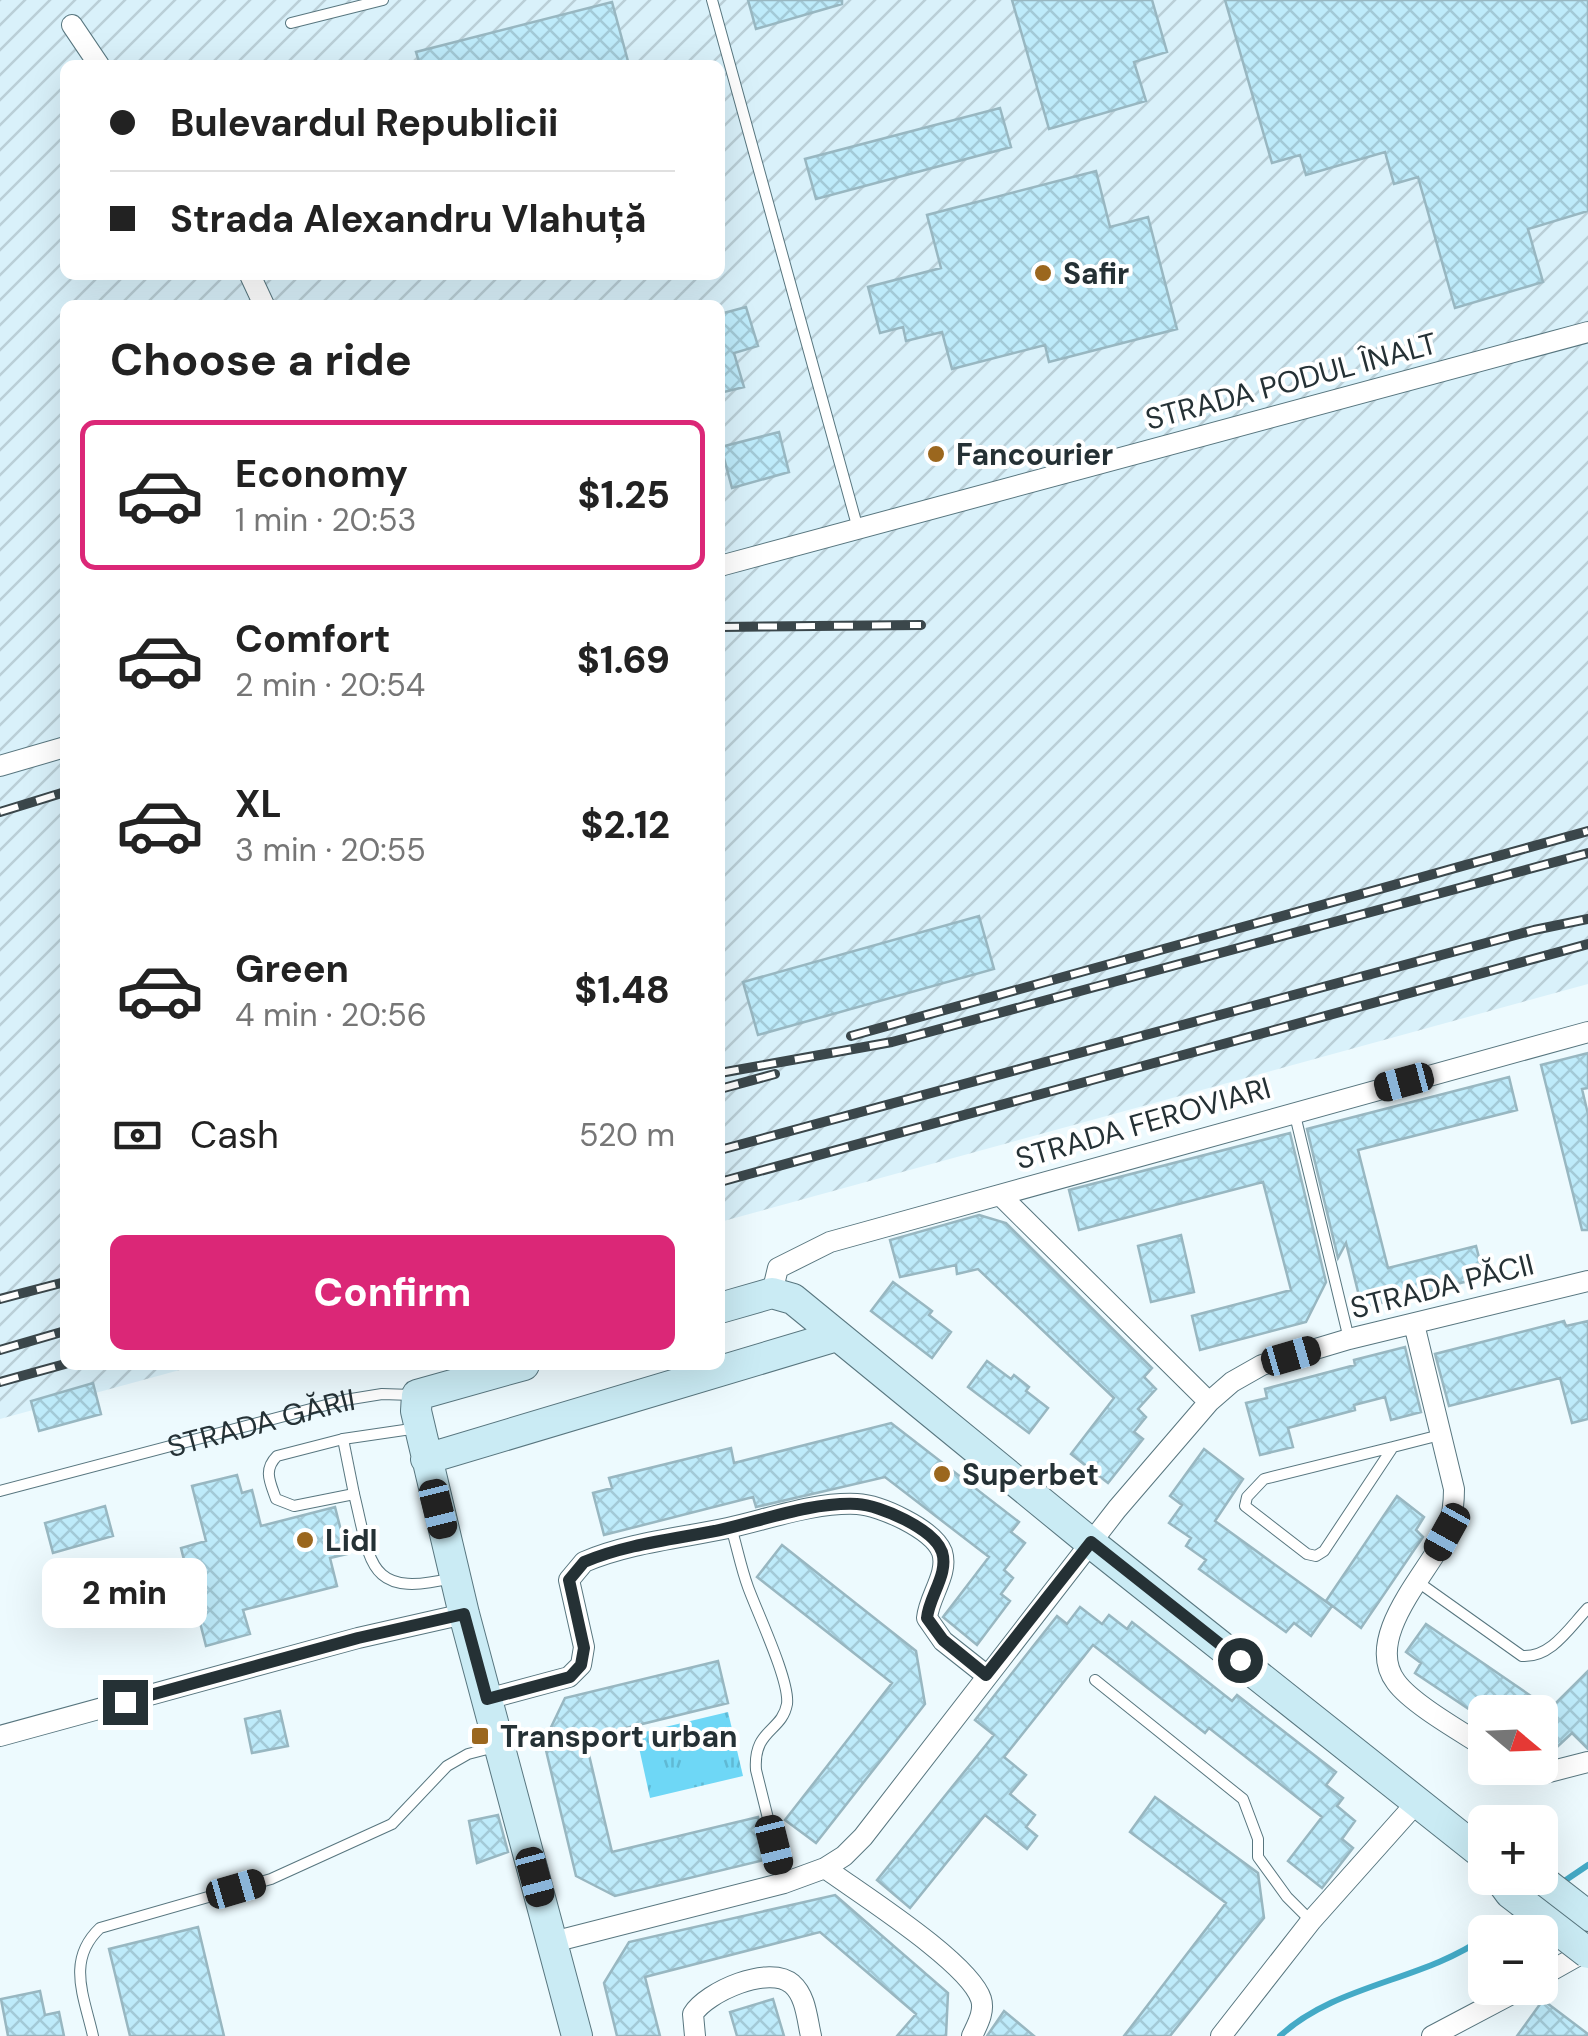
<!DOCTYPE html>
<html lang="en">
<head>
<meta charset="utf-8">
<style>
  :root { --surface:#fff; --page:#f6f6f6; --text:#222; --muted:#767676; --line:#e0e0e0; --accent:#db2777 }
  body { margin:0; font-family:"DM Sans",sans-serif; background:var(--page); color:var(--text); height:100vh; display:flex; flex-direction:column; font-size:38px; white-space:nowrap }
  * { box-sizing:border-box; margin:0 }
  p { font-size:32px; color:var(--muted) }
  .icon { flex:none; width:55px; height:55px; fill:none; stroke:currentColor; stroke-width:2; stroke-linecap:round; stroke-linejoin:round }
  .map { position:relative; flex:1; overflow:hidden }
  .drawer { position:absolute; left:60px; top:300px; width:665px; height:1070px; display:flex; flex-direction:column; background:var(--surface); border-radius:15px; box-shadow:0 10px 40px #0002 }
  .drawer>* { flex:none }
  .banner { position:absolute; left:60px; top:60px; width:665px; height:220px; border-radius:15px; box-shadow:0 10px 40px #0002; display:grid; align-content:center; height:220px; padding:0 50px; background:var(--surface) }
  .needle { width:65px; rotate:109deg }
  .buttons { position:absolute; left:1468px; top:1695px; display:grid; gap:20px }
  .buttons a { display:grid; place-items:center; width:90px; height:90px; border-radius:15px; background:var(--surface); box-shadow:0 10px 40px #0002; font-size:50px }
  .end { position:absolute; width:45px; height:45px; margin:-22px; border:12px solid #253135; background:#fff; box-shadow:0 0 0 5px #fff }
  .from { border-radius:50% }
  .bubble { position:absolute; height:70px; border-radius:15px; background:var(--surface); box-shadow:0 10px 40px #0002; font-size:32px; font-weight:800; line-height:70px; text-align:center }
  .car { position:absolute; width:30px; height:60px; margin:-30px -15px; border-radius:12px; box-shadow:0 0 8px 2px #0007; background:linear-gradient(#222 24%,#8ab4d8 0 40%,#222 0 76%,#8ab4d8 0 86%,#222 0) }
  .banner b { display:flex; align-items:center; gap:35px; height:95px; font-size:38px }
  .banner b+b { border-top:2px solid var(--line) }
  .banner i { width:25px; height:25px; background:var(--text) }
  ul { padding:0; list-style:none }
  li { display:flex; align-items:center; gap:30px; height:150px; margin:0 20px 15px; padding:0 30px; border:5px solid transparent; border-radius:15px }
  li div { flex:1 }
  li b { display:block; font-size:38px }
  li em { font-style:normal; font-weight:800 }
  li.on { border-color:var(--accent) }
  li>.icon { width:90px; height:90px; stroke-width:1.5 }
  h2 { padding:0 50px; font-size:45px; line-height:120px }
  .pay { display:flex; align-items:center; gap:25px; height:110px; padding:0 50px; font-size:38px }
  .pay p { margin-inline-start:auto }
  .action { display:flex; gap:20px; margin-top:auto; padding:20px 50px }
  .action a { flex:1; height:115px; border-radius:15px; background:var(--accent); color:#fff; font-size:40px; font-weight:800; line-height:115px; text-align:center }
  .map>svg:first-child { display:block }
  .industrial { fill:url(#industrial-furrows); fill-rule:evenodd }
  .park { fill:url(#park-tufts) }
  .lines { fill:none; stroke-linecap:round; stroke-linejoin:round }
  .stream { stroke:#44aac6; stroke-width:6 }
  .building { fill:url(#building-cross-hatch); stroke:#98b7c1; stroke-width:2.5 }
  .lane-casing { stroke:#58767f; stroke-width:12 }
  .street-casing { stroke:#58767f; stroke-width:22 }
  .secondary-casing { stroke:#58767f; stroke-width:32 }
  .lane { stroke:#fff; stroke-width:10 }
  .street { stroke:#fff; stroke-width:20 }
  .secondary { stroke:#caebf4; stroke-width:30 }
  .rail-casing { stroke:#3b474b; stroke-width:10 }
  .rail { stroke:#fff; stroke-width:6; stroke-dasharray:19; stroke-linecap:butt }
  .secondary-bridge-casing { stroke:#58767f; stroke-width:32; stroke-linecap:butt }
  .secondary-bridge { stroke:#caebf4; stroke-width:30 }
  .route { stroke:#253135; stroke-width:12 }
  .poi-dot { fill:#9b671e; stroke:#fff; stroke-width:4 }
  .labels { text-anchor:middle; dominant-baseline:central; stroke-width:8; stroke-linejoin:round; paint-order:stroke }
  .poi-label { font-size:30px; font-weight:bold; fill:#253135; stroke:#fff; text-anchor:start }
  .street-label { font-size:30px; fill:#253135; stroke:#fff }
</style>
</head>
<body>
<div class="map">
<svg width="1588" height="2036" viewBox="0 0 1588 2036">
  <defs>
    <pattern id="industrial-furrows" width="10" height="10" patternUnits="userSpaceOnUse" patternTransform="scale(2.5)"><rect width="10" height="10" fill="#d9f1fa"/><path d="M-1 1l2-2M0 10L10 0M9 11l2-2" fill="none" stroke="#bacfd7"/></pattern>
    <pattern id="park-tufts" width="24" height="20" patternUnits="userSpaceOnUse" patternTransform="scale(2.5)"><rect width="24" height="20" fill="#6ed7f6"/><path d="M3 7l-1-3M5 7V3M7 7l1-3M15 17l-1-3M17 17v-4M19 17l1-3" fill="none" stroke="#5fb9d4"/></pattern>
    <pattern id="building-cross-hatch" width="8" height="8" patternUnits="userSpaceOnUse" patternTransform="scale(2.5)"><rect width="8" height="8" fill="#beebfa"/><path d="M0 0l8 8M0 8l8-8" fill="none" stroke="#a3cad7"/></pattern>
  </defs>
  <rect width="100%" height="100%" fill="#edfafe"/>
  <path class="industrial" d="M0,0H1588V984L720,1222V305H65V1365H198L0,1419ZM65,65H720V275H65Z"/>
  <path class="park" d="M728,1712L743,1776L650,1798L636,1734Z"/>
  <g class="lines">
    <path class="stream" d="M1560,1884L1588,1865
      M1491,1932L1521,1912
      M1280,2036C1336,1984 1423,1981 1485,1937"/>
  </g>
  <path class="building" d="M748,0H842V4L756,29Z
    M1012,0H1152L1167,52L1134,62L1146,101L1049,129Z
    M1225,0H1588V211L1528,229L1543,282L1455,308L1418,177L1394,184L1385,152L1306,175L1300,155L1272,163Z
    M612,2L629,65H420L416,52Z
    M1000,108L1011,147L816,199L805,159Z
    M1096,171L1110,227L1148,217L1177,329L1049,362L1045,345L952,369L942,332L906,341L903,327L880,333L868,287L941,268L927,215Z
    M746,307L758,346L734,353L744,387L720,393V314Z
    M779,432L789,472L732,488L721,447Z
    M979,916L994,969L758,1035L743,982Z
    M1588,1053V1088L1582,1089L1588,1114V1230H1582L1541,1065Z
    M1509,1077L1517,1110L1358,1150L1388,1268L1476,1246L1484,1277L1362,1308L1346,1243L1338,1258L1307,1129Z
    M1290,1133L1326,1282L1306,1322L1200,1350L1192,1316L1291,1290L1263,1182L1079,1230L1069,1190Z
    M979,1215L1006,1223L1152,1368L1144,1377L1156,1389L1138,1409L1146,1417L1134,1432L1143,1439L1108,1483L1071,1454L1114,1398L978,1269L957,1274L956,1265L900,1277L890,1240Z
    M1181,1235L1194,1292L1151,1302L1138,1246Z
    M893,1282L932,1311L929,1315L951,1332L932,1358L871,1311Z
    M1564,1321L1566,1326L1588,1321V1419L1572,1423L1560,1378L1449,1406L1435,1354Z
    M1405,1347L1421,1412L1391,1420L1385,1397L1354,1405L1355,1410L1288,1428L1293,1447L1260,1455L1246,1403L1267,1398L1265,1389L1355,1365L1354,1360Z
    M987,1361L1011,1379L1014,1375L1029,1387L1026,1391L1048,1408L1029,1433L968,1387Z
    M93,1383L101,1414L39,1431L31,1401Z
    M891,1423L1019,1522L1011,1532L1025,1543L1004,1570L1013,1578L1001,1594L1010,1601L977,1645L943,1617L989,1557L885,1477L756,1507L753,1497L604,1535L593,1493L612,1488L609,1478L731,1448L734,1463Z
    M1204,1449L1243,1479L1215,1521L1332,1606L1311,1636L1294,1623L1286,1632L1199,1569L1206,1560L1186,1546L1191,1538L1169,1523L1182,1505L1170,1496Z
    M237,1475L242,1493L252,1490L261,1526L335,1507L347,1554L330,1558L337,1586L243,1610L250,1634L206,1646L181,1548L206,1541L192,1486Z
    M1397,1496L1424,1517L1416,1530L1423,1537L1361,1628L1326,1601Z
    M105,1506L113,1536L53,1553L45,1523Z
    M782,1545L916,1651L925,1704L816,1843L785,1820L892,1683L757,1577Z
    M1080,1607L1102,1624L1109,1615L1127,1629L1132,1622L1232,1701L1237,1695L1336,1772L1326,1785L1343,1798L1337,1806L1355,1821L1342,1839L1353,1848L1322,1888L1288,1861L1322,1817L1209,1728L1205,1733L1093,1645L1004,1757L1026,1775L1010,1794L1035,1815L1026,1827L1037,1836L1027,1849L985,1815L910,1908L877,1880L994,1735L975,1720L1057,1616L1067,1624Z
    M1426,1624L1550,1709L1588,1671V1749L1572,1733L1556,1748L1540,1731V1712H1485V1720L1415,1673L1421,1663L1406,1652Z
    M718,1661L728,1703L585,1738L612,1852L758,1817L768,1859L615,1896L576,1876L544,1742L565,1698Z
    M280,1711L288,1746L252,1753L245,1719Z
    M1155,1797L1258,1873L1264,1918L1170,2036H1124L1226,1903L1130,1832Z
    M498,1815L508,1852L477,1863L469,1821Z
    M835,1895L948,1993L946,2036H897L916,2014L820,1932L645,1977L660,2036H617L604,1983L629,1942Z
    M198,1927L224,2036H130L109,1949Z
    M40,1991L45,2015L59,2012L64,2036H8L1,1999Z
    M773,1999L784,2036H737L730,2012Z
    M1543,2000L1588,2034V2036H1517Z
    M1004,2011L1034,2036H987Z"/>
  <g class="lines">
    <g class="lane-casing">
      <g id="lane">
        <path d="M712,0L858,529"/>
        <path d="M291,23L383,0"/>
        <path d="M1294,1111L1349,1339"/>
        <path d="M418,1428L343,1439L277,1456C263,1470 270,1482 276,1499L294,1506L354,1494C371,1563 367,1599 452,1578"/>
        <path d="M343,1439L354,1494"/>
        <path d="M1393,1447L1264,1479L1247,1497L1245,1506L1307,1554L1316,1556L1324,1551L1393,1447L1440,1435"/>
        <path id="s1" d="M0,1491L345,1400L382,1394L412,1395"/>
        <path d="M731,1527C737,1547 741,1568 748,1587C757,1612 790,1681 787,1704C782,1732 753,1729 756,1770L784,1883"/>
        <path d="M1418,1582L1522,1656C1551,1658 1569,1628 1588,1608"/>
        <path d="M1095,1680L1243,1799L1258,1839V1857L1287,1897L1310,1920"/>
        <path d="M93,2036C84,1996 66,1960 100,1928L271,1879L392,1824L447,1766L468,1754L495,1747"/>
      </g>
    </g>
    <g class="street-casing">
      <path id="street" d="M72,25L99,65
        M250,275L264,305
        M720,566L1588,332
        M0,766L65,747
        M1000,1195L1209,1402
        M772,1293L778,1268L830,1242L1588,1032
        M1414,1324L1454,1489C1454,1505 1452,1520 1446,1535C1427,1574 1363,1638 1396,1682C1412,1704 1462,1732 1485,1747
        M487,1699L569,1677L581,1665L584,1647L569,1580L584,1562C628,1543 681,1538 728,1528C769,1519 814,1502 857,1504C880,1505 933,1529 942,1552C949,1574 929,1596 927,1618L943,1641L986,1675
        M0,1736L358,1638L464,1614
        M1527,1768L1545,1773L1588,1762
        M825,1868C859,1893 969,1962 981,1999C985,2012 977,2025 972,2036
        M553,1942L784,1883L825,1868L844,1856L863,1837L1117,1509L1209,1402L1232,1382L1262,1365L1349,1339L1588,1281
        M1540,1977L1588,1950
        M695,2036L693,2014C706,1992 770,1964 792,1984C806,1996 807,2019 811,2036
        M1221,2036L1311,1921L1418,1801
        M1432,2036L1523,1988"/>
    </g>
    <g class="secondary-casing">
      <path id="secondary" d="M720,1308L772,1293L793,1299L1091,1543L1485,1856
        M524,1365L417,1395L416,1411L464,1614L577,2036
        M426,1459L837,1336
        M1539,1878L1588,1916"/>
    </g>
    <use href="#lane" class="lane"/>
    <use href="#street" class="street"/>
    <use href="#secondary" class="secondary"/>
    <g class="rail-casing">
      <path id="rail" d="M720,627L921,625
        M0,812L65,792
        M851,1036L1588,831
        M720,1073L892,1042L1588,853
        M720,1089L775,1074
        M720,1150L1534,930L1588,919
        M720,1182L1588,944
        M0,1299L65,1282
        M0,1350L65,1331
        M0,1382L65,1364"/>
    </g>
    <use href="#rail" class="rail"/>
    <g class="secondary-bridge-casing">
      <path id="secondary-bridge" d="M1499,1878L1510,1893L1588,1953"/>
    </g>
    <use href="#secondary-bridge" class="secondary-bridge"/>
  </g>
  <g class="lines">
    <path class="route" d="M125,1702L358,1638L464,1614L487,1699L570,1677L581,1665L584,1648L569,1580L584,1562C626,1544 676,1539 720,1530C764,1520 812,1502 857,1504C880,1505 934,1529 942,1552C949,1574 929,1596 927,1618L943,1640L986,1675L1091,1542L1240,1660"/>
  </g>
  <g class="poi-dot">
    <circle cx="1043" cy="273" r="10"/>
    <circle cx="936" cy="454" r="10"/>
    <circle cx="942" cy="1474" r="10"/>
    <circle cx="305" cy="1540" r="10"/>
    <rect x="470" y="1726" width="20" height="20" rx="5"/>
  </g>
  <g class="labels">
    <g class="poi-label">
      <text x="1063" y="273">Safir</text>
      <text x="956" y="454">Fancourier</text>
      <text x="962" y="1474">Superbet</text>
      <text x="325" y="1540">Lidl</text>
      <text x="500" y="1736">Transport urban</text>
    </g>
    <g class="street-label">
      <text transform="translate(1291 381) rotate(-15)">STRADA PODUL ÎNALT</text>
      <text transform="translate(1143 1123) rotate(-16)">STRADA FEROVIARI</text>
      <text transform="translate(1442 1286) rotate(-14)">STRADA PĂCII</text>
      <text stroke="none"><textPath href="#s1" startOffset="270">STRADA GĂRII</textPath></text>
    </g>
  </g>
</svg>
<div class="buttons">
<a><svg class="needle" viewBox="-14 -14 28 28"><path d="M0-13l5 13h-10z" fill="#e53935"/><path d="M0 13l5-13h-10z" fill="#767676"/></svg></a>
<a>+</a>
<a>−</a>
</div>
<i class="end from" style="left:1240px;top:1660px"></i>
<i class="end" style="left:125px;top:1702px"></i>
<div class="bubble" style="left:42px;top:1558px;width:165px">2 min</div>
<i class="car" style="left:1404px;top:1082px;rotate:255deg"></i>
<i class="car" style="left:1291px;top:1356px;rotate:74deg"></i>
<i class="car" style="left:438px;top:1509px;rotate:166deg"></i>
<i class="car" style="left:1447px;top:1532px;rotate:209deg"></i>
<i class="car" style="left:774px;top:1845px;rotate:166deg"></i>
<i class="car" style="left:535px;top:1877px;rotate:165deg"></i>
<i class="car" style="left:236px;top:1889px;rotate:74deg"></i>
<div class="banner">
<b><i class="from"></i>Bulevardul Republicii</b>
<b><i></i>Strada Alexandru Vlahuță</b>
</div>
<section class="drawer">
<h2>Choose a ride</h2>
<ul>
<li class="on"><svg class="icon" aria-label="car" viewBox="0 0 24 24"><path d="M5 17H2v-5l4-1 3-4h7l3 4 3 1v5h-3M9 17h6M6 11h13"/><circle cx="7" cy="17" r="2"/><circle cx="17" cy="17" r="2"/></svg><div><b>Economy</b><p>1 min · 20:53</p></div><em>$1.25</em></li>
<li><svg class="icon" aria-label="car" viewBox="0 0 24 24"><path d="M5 17H2v-5l4-1 3-4h7l3 4 3 1v5h-3M9 17h6M6 11h13"/><circle cx="7" cy="17" r="2"/><circle cx="17" cy="17" r="2"/></svg><div><b>Comfort</b><p>2 min · 20:54</p></div><em>$1.69</em></li>
<li><svg class="icon" aria-label="car" viewBox="0 0 24 24"><path d="M5 17H2v-5l4-1 3-4h7l3 4 3 1v5h-3M9 17h6M6 11h13"/><circle cx="7" cy="17" r="2"/><circle cx="17" cy="17" r="2"/></svg><div><b>XL</b><p>3 min · 20:55</p></div><em>$2.12</em></li>
<li><svg class="icon" aria-label="car" viewBox="0 0 24 24"><path d="M5 17H2v-5l4-1 3-4h7l3 4 3 1v5h-3M9 17h6M6 11h13"/><circle cx="7" cy="17" r="2"/><circle cx="17" cy="17" r="2"/></svg><div><b>Green</b><p>4 min · 20:56</p></div><em>$1.48</em></li>
</ul>
<div class="pay"><svg class="icon" aria-label="cash" viewBox="0 0 24 24"><path d="M3 7h18v10H3z"/><circle cx="12" cy="12" r="2"/></svg>Cash<p>520 m</p></div>
<div class="action"><a>Confirm</a></div>
</section>
</div>
</body>
</html>
